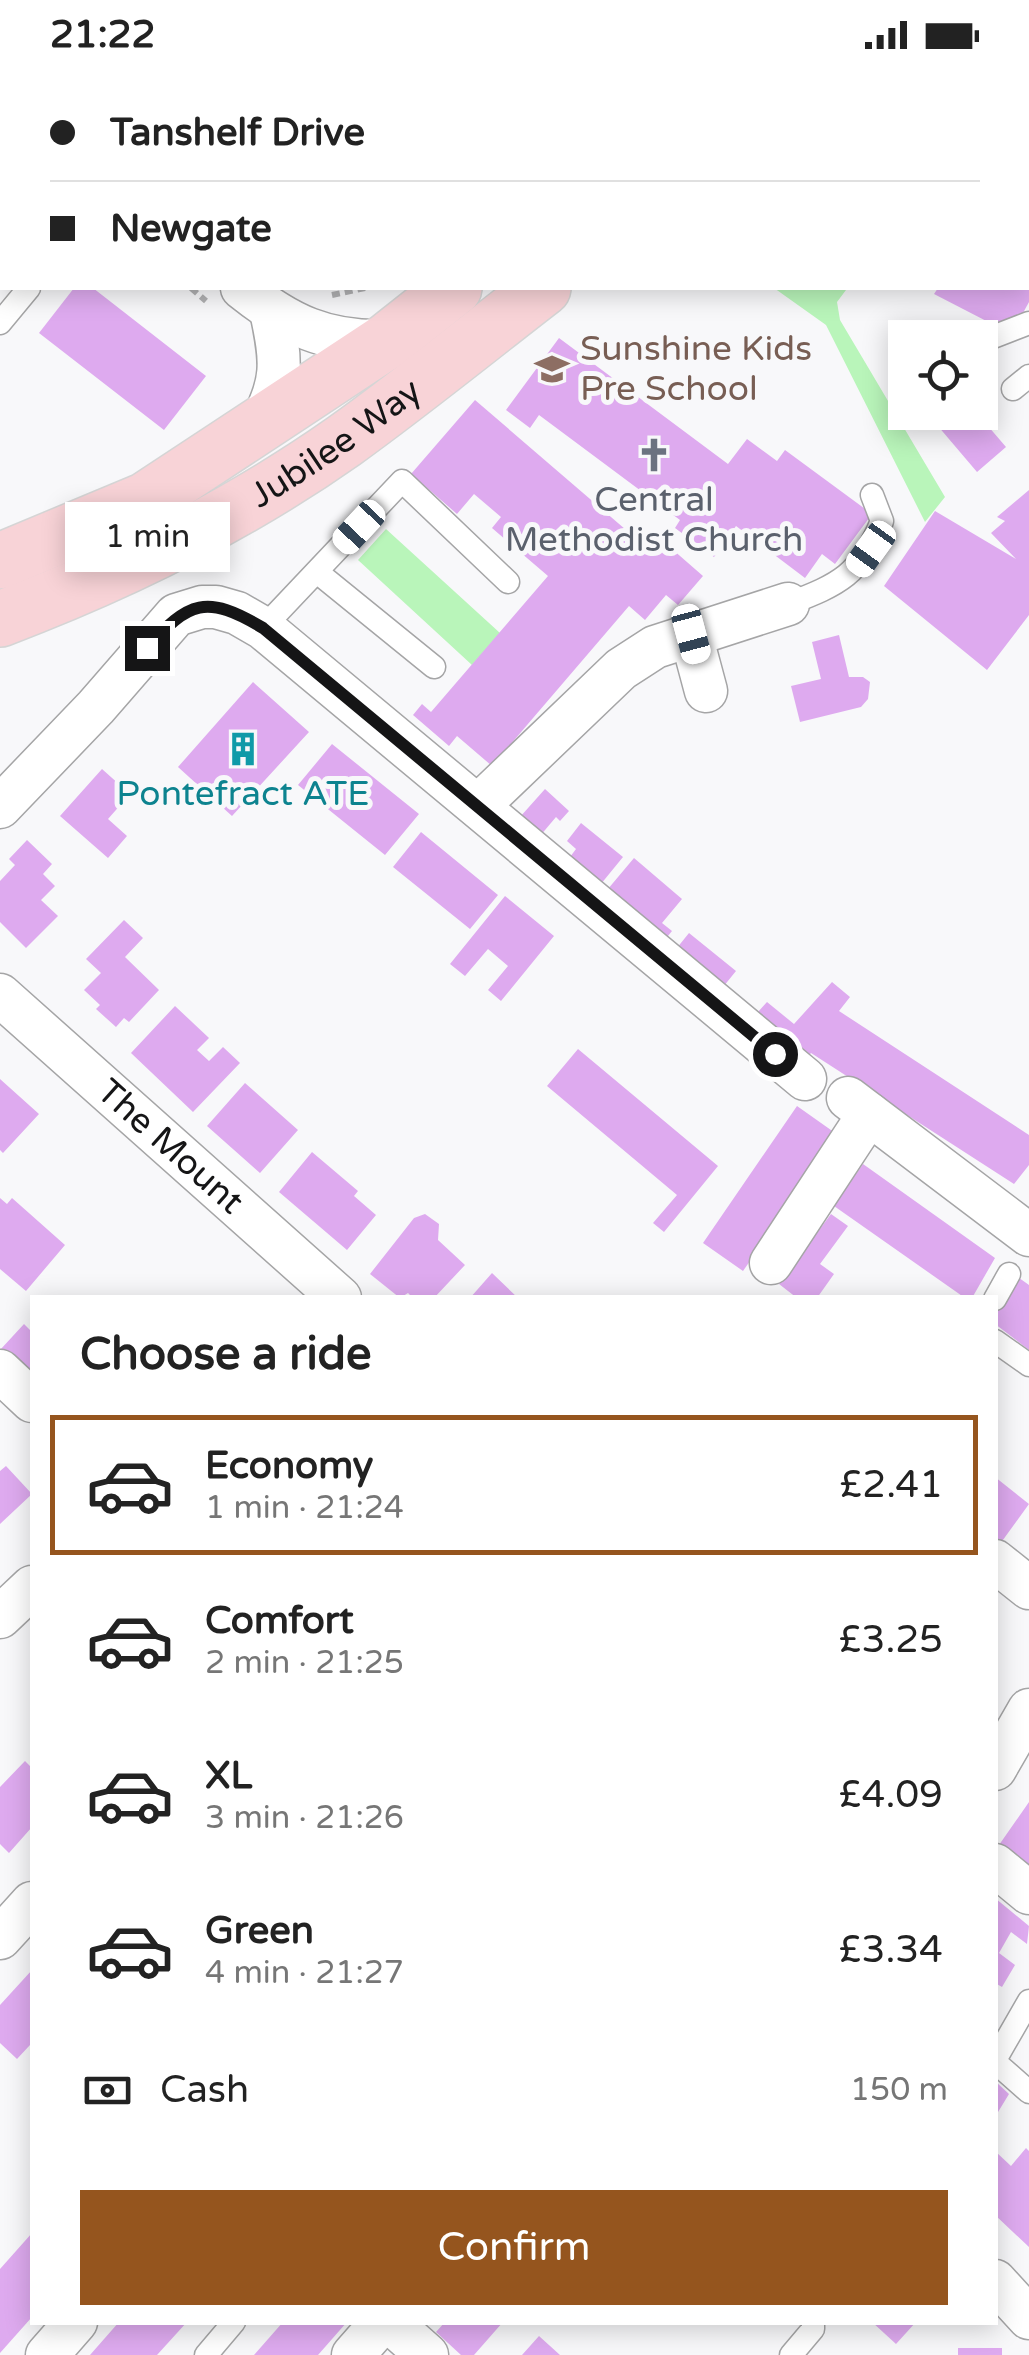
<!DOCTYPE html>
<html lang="en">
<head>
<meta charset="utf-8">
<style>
  :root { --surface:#fff; --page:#f6f6f6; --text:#222; --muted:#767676; --line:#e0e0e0; --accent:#95551e }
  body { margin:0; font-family:"Varela Round",sans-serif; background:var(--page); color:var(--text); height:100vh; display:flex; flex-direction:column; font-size:38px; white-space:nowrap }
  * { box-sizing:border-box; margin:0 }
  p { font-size:32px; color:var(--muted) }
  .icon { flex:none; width:55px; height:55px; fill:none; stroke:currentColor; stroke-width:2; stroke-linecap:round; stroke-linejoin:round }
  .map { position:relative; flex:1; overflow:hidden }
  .sheet { position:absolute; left:30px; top:1225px; width:968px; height:1030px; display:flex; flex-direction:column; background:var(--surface); border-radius:0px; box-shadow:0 5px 25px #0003 }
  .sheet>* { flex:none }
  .banner { position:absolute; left:0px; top:0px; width:1030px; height:220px; box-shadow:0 5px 25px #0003; display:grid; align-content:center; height:220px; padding:0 50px; background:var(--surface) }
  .fabs { position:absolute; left:888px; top:250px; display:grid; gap:20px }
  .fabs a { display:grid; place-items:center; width:110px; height:110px; border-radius:0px; background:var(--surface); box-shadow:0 5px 25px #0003; font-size:50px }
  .end { position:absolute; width:45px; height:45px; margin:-22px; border:12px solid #151516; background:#fff; box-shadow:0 0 0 5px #fff }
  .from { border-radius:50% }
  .bubble { position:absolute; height:70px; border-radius:0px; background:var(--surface); box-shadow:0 5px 25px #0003; font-size:32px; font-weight:600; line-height:70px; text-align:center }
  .car { position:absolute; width:30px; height:60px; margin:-30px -15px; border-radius:12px; box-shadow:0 0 8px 2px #0007; background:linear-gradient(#fff 24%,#345 0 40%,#fff 0 76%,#345 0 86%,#fff 0) }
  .banner b { display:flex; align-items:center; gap:35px; height:95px; font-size:38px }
  .banner b+b { border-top:2px solid var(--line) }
  .banner i { width:25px; height:25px; background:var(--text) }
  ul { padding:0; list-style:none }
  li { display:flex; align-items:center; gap:30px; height:140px; margin:0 20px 15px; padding:0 30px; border:5px solid transparent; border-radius:0px }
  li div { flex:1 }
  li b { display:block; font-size:38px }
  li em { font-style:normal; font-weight:600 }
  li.on { border-color:var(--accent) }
  li>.icon { width:90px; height:90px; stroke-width:1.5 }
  h2 { padding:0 50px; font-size:45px; line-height:120px }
  .pay { display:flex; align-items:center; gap:25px; height:110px; padding:0 50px; font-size:38px }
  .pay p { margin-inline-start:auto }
  .button { display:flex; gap:20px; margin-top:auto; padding:20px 50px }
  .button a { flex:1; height:115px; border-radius:0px; background:var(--accent); color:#fff; font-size:40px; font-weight:600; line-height:115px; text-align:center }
  .status { display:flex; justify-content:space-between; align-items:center; height:70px; padding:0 50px; background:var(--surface); direction:ltr }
  .status svg { height:28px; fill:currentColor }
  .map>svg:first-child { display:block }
  .green { fill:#b9f5ba }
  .building { fill:#deaaef }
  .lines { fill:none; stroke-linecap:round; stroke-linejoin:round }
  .service-casing { stroke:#a5a5a6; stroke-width:25 }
  .minor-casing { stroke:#a5a5a6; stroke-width:45 }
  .primary-casing { stroke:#d5d5d5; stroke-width:58 }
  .trunk-casing { stroke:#d5d5d5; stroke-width:58 }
  .path { stroke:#b0b0b2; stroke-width:6; stroke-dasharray:8 5; stroke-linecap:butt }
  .service { stroke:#fff; stroke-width:22 }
  .minor { stroke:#fff; stroke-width:42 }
  .primary { stroke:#f8d3d7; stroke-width:55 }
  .trunk { stroke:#f6c4ca; stroke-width:55 }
  .route { stroke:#151516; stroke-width:12 }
  .labels { text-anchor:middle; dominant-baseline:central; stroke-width:10; stroke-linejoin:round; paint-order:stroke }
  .education-label { font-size:35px; fill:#785e54; stroke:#f8f8fa; text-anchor:start }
  .street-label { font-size:35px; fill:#151516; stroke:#f8f8fa }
  .worship-label { font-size:35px; fill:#5b616d; stroke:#f8f8fa }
  .culture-label { font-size:35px; fill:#0d838f; stroke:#f8f8fa }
</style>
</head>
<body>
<div class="status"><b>21:22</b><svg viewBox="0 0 49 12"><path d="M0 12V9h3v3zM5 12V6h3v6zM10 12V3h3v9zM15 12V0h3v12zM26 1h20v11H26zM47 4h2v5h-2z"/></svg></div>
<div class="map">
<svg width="1029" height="2285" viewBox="0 0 1029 2285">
  <rect width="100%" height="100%" fill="#f8f8fa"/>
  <path class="green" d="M774,218L846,220L837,232L840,250L945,427L925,452L826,255Z
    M386,459L500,563L472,595L358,490Z"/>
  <path class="building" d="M74,218H93L206,306L164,360L39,263Z
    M938,218H1029V232L1018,252L996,256L934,224Z
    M559,268L728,394L747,369L777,391L785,380L872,444L835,494L822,484L805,508L736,456L714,487L675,458L680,450L539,345L530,358L506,340Z
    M475,330L654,484L664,472L703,506L678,535L666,525L645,550L629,536L492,696L457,666L449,676L413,645L422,634L431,642L548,506L492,458L501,447L474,424L457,444L411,404Z
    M926,342H976L1006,377L977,402Z
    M1029,420V545L987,600L884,516L935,441L1016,489L991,463L1005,451L997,447Z
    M839,565L849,607H863L870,612L868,629L861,637L800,652L791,616L821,609L812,572Z
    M253,612L309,662L232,746L178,697Z
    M332,674L419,744L385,785L298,715Z
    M102,699L130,724L108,749L127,766L108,788L60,746Z
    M545,719L569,741L560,751L556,747L540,766L520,747Z
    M581,753L623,787L596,820L570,787L576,779L567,771Z
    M421,762L498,825L470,859L393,797Z
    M27,770L52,794L43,804L55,816L41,830L58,846L26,878L0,852V811L15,795L9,789Z
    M634,788L682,829L662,853L672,861L659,877L597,832Z
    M505,826L554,866L501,931L488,920L508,896L488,879L465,906L450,894Z
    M124,850L143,868L125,887L159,920L129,952L124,948L116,957L96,939L100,935L84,920L101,903L86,889Z
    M689,863L736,901L715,927L668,889Z
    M832,912L850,927L839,941L1029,1065V1095L1014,1114L811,983L801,995L749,952L767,932L794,954Z
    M175,936L209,968L197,980L209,991L223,977L240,993L193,1042L131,983Z
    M578,979L718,1096L664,1162L653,1153L677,1125L547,1016Z
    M0,1009L39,1044L3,1083L0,1080Z
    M245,1013L298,1060L260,1103L207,1056Z
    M797,1036L838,1065L743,1201L703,1173Z
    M312,1082L358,1121L354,1126L376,1145L347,1180L279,1122Z
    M863,1094L995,1188L972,1228H965L834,1136Z
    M0,1128L7,1134L12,1128L65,1175L26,1221L0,1199Z
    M425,1144L439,1154L438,1170L465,1195L434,1228H413L408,1223L400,1228L370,1204L414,1148Z
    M831,1144L848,1156L820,1194L834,1204L817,1228H797L779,1214Z
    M492,1203L518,1228H470Z
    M1015,1205L1029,1215V1280L995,1254V1236Z
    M24,1254L32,1262V1310L0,1280Z
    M6,1396L32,1424L0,1454V1401Z
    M995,1407L1029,1434L1000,1474L995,1470Z
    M25,1691L32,1698V1757L9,1783L0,1774V1717Z
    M1029,1732V1795L999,1775Z
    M995,1828L1029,1856L1027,1874L1011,1862L999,1883L1015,1895L1002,1917L995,1913Z
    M32,1900V1977L30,1975L17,1989L0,1973V1935Z
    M995,2011L1009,2024L995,2047Z
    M1026,2078L1029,2081V2177L995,2145V2081L1011,2096Z
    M32,2163V2247L0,2283V2199Z
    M119,2252H187L157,2285H90Z
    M283,2252H347L318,2285H254Z
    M445,2252H503L474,2285H461L436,2262Z
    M872,2252H916L896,2274Z
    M539,2266L560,2285H522Z
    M958,2278H1002V2285H958Z"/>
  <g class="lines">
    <g class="service-casing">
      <path id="service" d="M0,133L2,135
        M0,253L29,218
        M980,272L1029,253
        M1013,319L1029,306
        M317,502L434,597
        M788,534C840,514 860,505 882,451L872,425
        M263,558L402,411L508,512
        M995,1229L1009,1204
        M995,1271L1029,1295
        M995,1990L1029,1931
        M995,1992L1029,2022
        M206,2285L234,2252
        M791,2285L813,2259V2252"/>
    </g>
    <g class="minor-casing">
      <g id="minor">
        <path d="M323,0L326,2"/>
        <path d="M0,23L2,25"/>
        <path d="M242,218C288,255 326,273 387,271"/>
        <path d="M258,359C284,312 282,292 271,241"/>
        <path d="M691,565L706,621"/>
        <path d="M478,736L621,599L655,577L788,534"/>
        <path d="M0,737L96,637L176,545L202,537H216L237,543L263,558L805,1009"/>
        <path id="s1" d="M0,925L340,1228"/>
        <path d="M848,1028L1029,1165"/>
        <path d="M771,1193L869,1044"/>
        <path d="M0,1301L32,1331"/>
        <path d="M995,1491L1029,1518"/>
        <path d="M0,1547L32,1517"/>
        <path d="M995,1699L1029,1640"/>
        <path d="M995,1795L1029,1823"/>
        <path d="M0,1868L32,1833"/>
        <path d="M995,2211L1029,2248"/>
        <path d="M390,2252L427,2285"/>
        <path d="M47,2285L76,2252"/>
        <path d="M353,2285L382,2252"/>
      </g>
    </g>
    <g class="primary-casing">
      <g id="primary">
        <path d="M0,491L146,430L387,271L454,218"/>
        <path id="s2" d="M0,549C119,504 239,445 344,371C412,322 477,269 543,218"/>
      </g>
    </g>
    <g class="trunk-casing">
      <path id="trunk" d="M759,0L761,2
        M813,0L815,2
        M1028,43H1029
        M1028,141H1029"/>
    </g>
    <path class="path" d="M191,218L206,231
      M332,225L365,218"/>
    <use href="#service" class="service"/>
    <use href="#minor" class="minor"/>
    <use href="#primary" class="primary"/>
    <use href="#trunk" class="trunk"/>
  </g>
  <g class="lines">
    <path class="route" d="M147,578C189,531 206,524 263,558L775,984"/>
  </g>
  <defs>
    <g id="school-bare" transform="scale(2.7)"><path d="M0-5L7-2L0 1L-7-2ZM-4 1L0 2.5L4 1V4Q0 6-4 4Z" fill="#8d6e63" stroke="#f8f8fa" stroke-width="2.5" paint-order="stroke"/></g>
    <g id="church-bare" transform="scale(2.7)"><path d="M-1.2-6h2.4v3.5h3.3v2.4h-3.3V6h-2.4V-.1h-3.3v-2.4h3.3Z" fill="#6b7280" stroke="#f8f8fa" stroke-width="2.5" paint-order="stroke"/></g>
    <g id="building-bare" transform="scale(2.7)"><path d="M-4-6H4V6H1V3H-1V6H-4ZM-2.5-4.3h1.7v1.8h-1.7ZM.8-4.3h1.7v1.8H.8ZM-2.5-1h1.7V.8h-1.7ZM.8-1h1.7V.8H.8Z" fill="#0f9aa8" stroke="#f8f8fa" stroke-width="2.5" paint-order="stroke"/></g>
  </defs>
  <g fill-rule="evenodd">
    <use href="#school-bare" x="552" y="299"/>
    <use href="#church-bare" x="654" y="385"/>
    <use href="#building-bare" x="243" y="679"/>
  </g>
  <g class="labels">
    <g class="education-label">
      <text x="580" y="279">Sunshine Kids<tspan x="580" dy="40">Pre School</tspan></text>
    </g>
    <g class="street-label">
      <text stroke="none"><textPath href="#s2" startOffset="380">Jubilee Way</textPath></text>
      <text stroke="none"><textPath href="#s1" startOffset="228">The Mount</textPath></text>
    </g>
    <g class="worship-label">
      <text x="654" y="430">Central<tspan x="654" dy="40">Methodist Church</tspan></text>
    </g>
    <g class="culture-label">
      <text x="243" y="724">Pontefract ATE</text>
    </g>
  </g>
</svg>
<div class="fabs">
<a><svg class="icon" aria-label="locate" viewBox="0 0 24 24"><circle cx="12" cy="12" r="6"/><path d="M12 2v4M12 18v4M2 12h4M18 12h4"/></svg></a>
</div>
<i class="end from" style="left:775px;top:984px"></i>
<i class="end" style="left:147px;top:578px"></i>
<div class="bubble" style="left:65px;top:432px;width:165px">1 min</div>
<i class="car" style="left:359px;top:457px;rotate:223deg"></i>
<i class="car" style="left:871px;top:479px;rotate:216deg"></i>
<i class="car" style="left:691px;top:564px;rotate:165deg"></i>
<div class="banner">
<b><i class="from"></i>Tanshelf Drive</b>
<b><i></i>Newgate</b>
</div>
<section class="sheet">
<h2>Choose a ride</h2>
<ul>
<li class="on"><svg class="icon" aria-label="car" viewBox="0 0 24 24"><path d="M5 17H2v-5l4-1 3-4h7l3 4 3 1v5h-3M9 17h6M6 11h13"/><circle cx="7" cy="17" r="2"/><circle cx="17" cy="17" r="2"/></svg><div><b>Economy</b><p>1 min · 21:24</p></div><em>£2.41</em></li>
<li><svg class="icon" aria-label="car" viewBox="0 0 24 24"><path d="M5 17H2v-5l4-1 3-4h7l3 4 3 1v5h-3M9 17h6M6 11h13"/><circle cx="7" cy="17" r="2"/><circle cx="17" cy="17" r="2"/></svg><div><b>Comfort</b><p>2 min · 21:25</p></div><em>£3.25</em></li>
<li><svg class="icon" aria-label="car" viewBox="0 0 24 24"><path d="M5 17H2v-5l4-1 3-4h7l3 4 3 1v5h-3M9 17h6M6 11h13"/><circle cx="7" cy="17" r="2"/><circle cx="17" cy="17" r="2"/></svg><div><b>XL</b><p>3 min · 21:26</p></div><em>£4.09</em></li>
<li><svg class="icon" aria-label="car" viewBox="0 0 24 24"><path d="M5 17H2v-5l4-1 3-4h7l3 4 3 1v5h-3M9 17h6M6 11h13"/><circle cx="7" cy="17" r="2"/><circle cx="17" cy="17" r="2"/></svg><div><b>Green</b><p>4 min · 21:27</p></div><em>£3.34</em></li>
</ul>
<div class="pay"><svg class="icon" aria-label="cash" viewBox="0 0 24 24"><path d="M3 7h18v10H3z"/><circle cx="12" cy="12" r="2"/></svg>Cash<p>150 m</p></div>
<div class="button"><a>Confirm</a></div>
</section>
</div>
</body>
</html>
